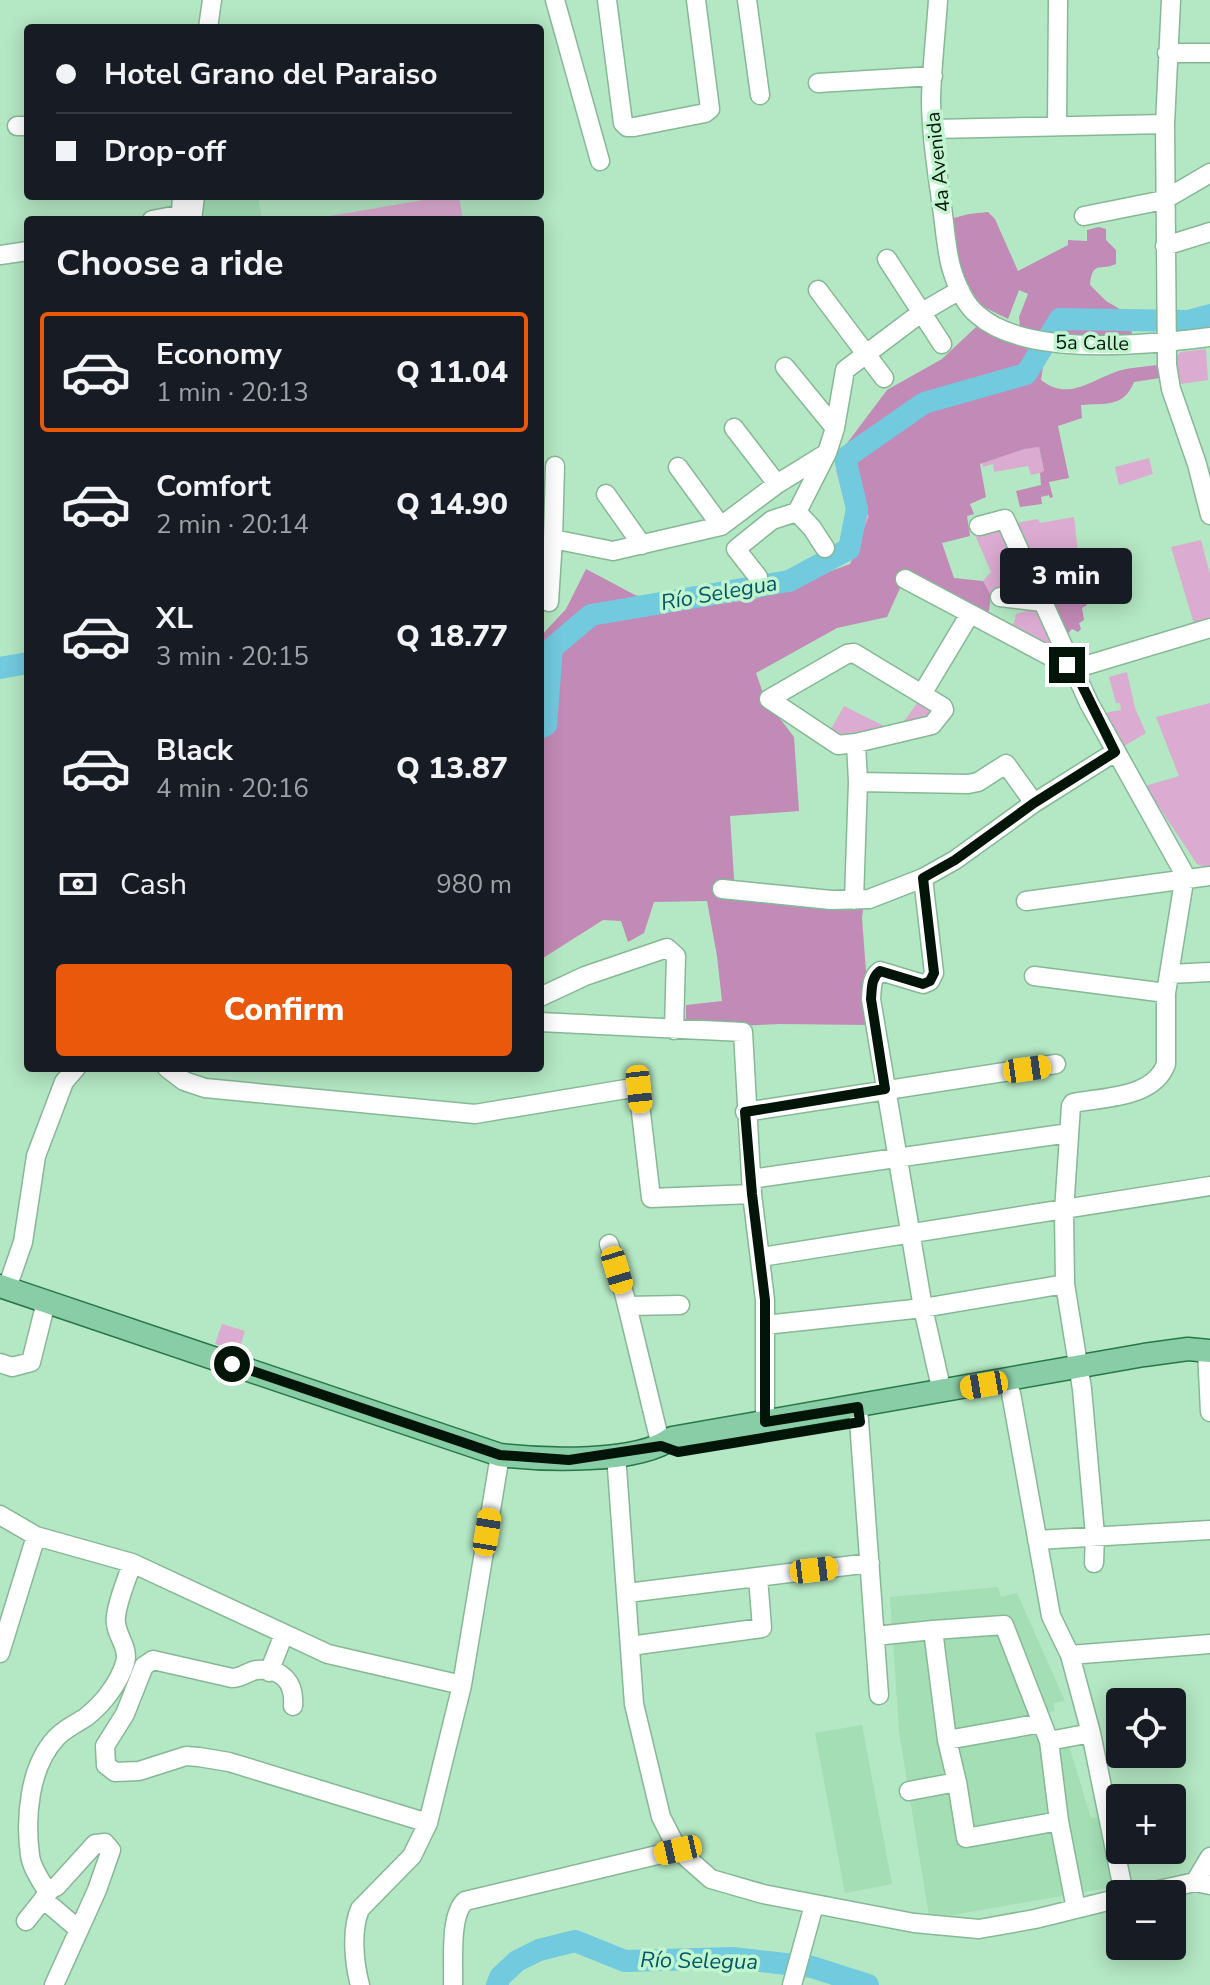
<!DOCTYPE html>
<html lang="en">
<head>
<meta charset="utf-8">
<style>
  :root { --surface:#171b24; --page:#242831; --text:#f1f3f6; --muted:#9ea1a6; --line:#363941; --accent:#ea580c }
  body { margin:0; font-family:"Nunito Sans",sans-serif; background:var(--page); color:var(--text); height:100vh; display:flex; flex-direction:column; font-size:30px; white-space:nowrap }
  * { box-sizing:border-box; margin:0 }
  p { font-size:26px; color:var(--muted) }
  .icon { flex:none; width:44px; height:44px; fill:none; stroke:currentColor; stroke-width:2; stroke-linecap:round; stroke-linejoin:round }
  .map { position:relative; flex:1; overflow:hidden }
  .sheet { position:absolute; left:24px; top:216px; width:520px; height:856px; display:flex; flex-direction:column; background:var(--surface); border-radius:8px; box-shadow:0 4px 20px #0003 }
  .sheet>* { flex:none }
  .guide { position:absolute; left:24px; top:24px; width:520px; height:176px; border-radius:8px; box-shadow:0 4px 20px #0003; display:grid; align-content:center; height:176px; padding:0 32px; background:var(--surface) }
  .controls { position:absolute; left:1106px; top:1688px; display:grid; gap:16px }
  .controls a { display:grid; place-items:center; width:80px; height:80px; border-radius:8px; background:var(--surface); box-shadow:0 4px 20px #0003; font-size:40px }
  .end { position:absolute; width:36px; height:36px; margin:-18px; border:10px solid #031509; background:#fff; box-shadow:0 0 0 4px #fff }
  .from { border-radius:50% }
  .bubble { position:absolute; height:56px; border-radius:8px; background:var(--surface); box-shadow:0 4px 20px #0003; font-size:26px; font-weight:800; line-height:56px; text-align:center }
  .car { position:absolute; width:24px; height:48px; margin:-24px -12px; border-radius:10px; box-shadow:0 0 6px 2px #0007; background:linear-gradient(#f5c518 24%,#345 0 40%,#f5c518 0 76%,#345 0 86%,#f5c518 0) }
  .guide b { display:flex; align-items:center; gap:28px; height:76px; font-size:30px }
  .guide b+b { border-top:2px solid var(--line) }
  .guide i { width:20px; height:20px; background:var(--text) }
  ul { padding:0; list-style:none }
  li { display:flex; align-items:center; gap:24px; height:120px; margin:0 16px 12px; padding:0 16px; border:4px solid transparent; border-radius:8px }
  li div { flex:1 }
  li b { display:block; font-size:30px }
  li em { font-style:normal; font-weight:800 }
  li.current { border-color:var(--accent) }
  li>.icon { width:72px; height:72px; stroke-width:1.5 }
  h2 { padding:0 32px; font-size:36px; line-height:96px }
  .pay { display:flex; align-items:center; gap:20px; height:88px; padding:0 32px; font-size:30px }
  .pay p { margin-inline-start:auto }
  .action { display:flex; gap:16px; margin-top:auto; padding:16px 32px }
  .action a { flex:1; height:92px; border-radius:8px; background:var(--accent); color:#fff; font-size:32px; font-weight:800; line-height:92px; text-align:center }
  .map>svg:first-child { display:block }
  .built { fill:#a3deb5 }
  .green { fill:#dcabd1 }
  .forest { fill:#c28ab6 }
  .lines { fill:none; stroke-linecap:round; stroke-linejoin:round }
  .river { stroke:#72cadf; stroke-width:22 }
  .minor-casing { stroke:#86b896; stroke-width:21 }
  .major-casing { stroke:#277749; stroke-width:25 }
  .minor { stroke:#fff; stroke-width:18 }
  .major { stroke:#89cda6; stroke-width:22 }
  .route { stroke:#031509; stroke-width:10 }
  .labels { text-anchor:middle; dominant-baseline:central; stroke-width:7; stroke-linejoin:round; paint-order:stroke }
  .street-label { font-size:20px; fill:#031509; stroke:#c1f5d0 }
  .water-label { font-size:22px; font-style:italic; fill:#055665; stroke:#c1f5d0 }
</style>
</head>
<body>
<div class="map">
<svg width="1210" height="1985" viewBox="0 0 1210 1985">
  <rect width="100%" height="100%" fill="#b4e7c3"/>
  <path class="built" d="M202,196H258L262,220H195Z
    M998,1587L1001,1597L1017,1593L1065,1701L1053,1703L1055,1711L1044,1713L1047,1733H1065L1091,1818L1106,1817L1118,1886L953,1915L929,1916L899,1731L890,1597Z
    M862,1725L892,1884L845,1893L815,1733Z"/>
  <path class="green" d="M447,196H459L463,220H306Z
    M1038,347L1044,350L1039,364L869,516L857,556L802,585L661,608L590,610L651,596L682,597L762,583L795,572L846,545L849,521L836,470L844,453L919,401L1024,370Z
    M1206,349L1208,380L1181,384L1175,357L1181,352Z
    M1039,447L1044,472L1031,475L1028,466L994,472L993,464L983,467L982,463L1025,449Z
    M1149,458L1153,474L1119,485L1115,467Z
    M1074,517L1079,561L1060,567L1056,558L1032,566L1010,524L1038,519L1040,523Z
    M1004,527L1036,598L991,595L983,581L991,572L975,535Z
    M1201,540L1210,574V618L1194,624L1171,547Z
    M1036,608L1061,658L1006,627L1014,623L1016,614Z
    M1127,672L1135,708L1146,733L1121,748L1104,713L1121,710L1120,703H1116L1109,677Z
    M918,702L944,719L939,732L844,749L826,738L844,706L896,732Z
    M1210,703V869L1197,864L1145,786L1179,776L1156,717Z
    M222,1324L245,1331L239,1351L215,1344Z"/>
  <path class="forest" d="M988,212L995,219L1018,271L1068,245V240L1087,241V230L1099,227L1106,229V240L1116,250V264C1101,271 1092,260 1090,285L1106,301L1130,315L1132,335L1063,340L1020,327L1019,317L1028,294L1019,290L1008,319L980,305L966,281L957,258L950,219L969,214Z
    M976,327L1009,343L1045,354L1041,380C1071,404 1096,375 1126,369C1137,367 1148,366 1159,365L1160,378L1134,382C1124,408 1104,403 1081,405L1082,418L1058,426L1069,478L1049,482L1053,497L1050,498L1049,495L1041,497L1042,504L1020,507L1016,491L1041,485L1040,473L1044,471L1039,447L1025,449L980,464L986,497L970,504L974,514L967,516L970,536L942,543L954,578L983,581L991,595L989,611L980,614L905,577L887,617L837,628L756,673L765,699L794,737L799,811L730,816L735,894L833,909L846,897L864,902L862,918L870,1025L780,1024L686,1028V1005L722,1001L717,956L707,901L654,902L644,933L628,942L621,921L603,920L540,960V637L566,609L586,569L635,595L685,609L755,599L850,564L869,516L840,477L845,446L887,390L942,359Z
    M1062,592L1069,595L1078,592L1081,593L1082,601H1087V605L1082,608L1084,620L1079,623L1081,629L1078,632L1072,629L1067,634L1048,596L1050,595L1061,603L1065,604L1068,601L1063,598Z"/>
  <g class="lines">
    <path class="river" d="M0,668L28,663
      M540,728L546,725L552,648L591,615L789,581L849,549L857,509L845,458L924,403L1026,374L1060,319L1188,321L1210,315
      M497,1985L500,1977L517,1961L539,1950L575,1941L625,1961L733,1958L812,1967L868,1985"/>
    <g class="minor-casing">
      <path id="minor" d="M555,0L600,161
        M607,0L623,123L627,127H634L705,113L710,109L696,0
        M747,0L760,95
        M938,0C936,32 932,65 931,98C931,134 937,171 942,207C945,227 946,248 951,267C956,284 964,304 978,315C1027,358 1149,345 1210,337
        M1171,0L1165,124L1167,365L1171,389L1197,464L1210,515
        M208,28L212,0
        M1167,53H1210
        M818,83L933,76
        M17,126H28
        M1057,126L1058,0
        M933,129L1165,124
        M1084,216L1164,200L1210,173
        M152,220L178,215L181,212L182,196
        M192,220L195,196
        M1165,246L1210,232
        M0,255L28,251
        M887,259L942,344
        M818,290L884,378
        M785,367L835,428
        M734,428L777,484
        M555,466L553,539L613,551L721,526L777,484L827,453L835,428L845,370L922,312L960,290
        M678,467L721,526
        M606,494L642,545
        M797,512L812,528L825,548
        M979,526L1005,519L1089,703L1185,875L1166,993V1064C1154,1098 1104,1097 1073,1103L1071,1106L1064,1211L1065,1284L1082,1389L1095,1535L1094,1563
        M758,577L736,549L772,520L797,512L827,453
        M905,579L1074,669L1210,628
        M1000,597L1043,602
        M549,602L553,539
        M854,653L943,707L944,710L932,725L856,743L838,745L769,699L847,654Z
        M922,694L970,614
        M858,782L968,784L978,782L1006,764L1034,803
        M923,878L934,973L930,981L923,984L880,971C871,978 872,988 871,999L923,1308L942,1392
        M722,889L831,900L869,899L923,878L955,860L1034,803L1115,752
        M854,900L858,782L856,743
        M1026,901L1210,876
        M1170,974L1210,972
        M1034,976L1166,993
        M540,997L585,976L667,948L676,956L674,1030
        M540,1022L743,1032L752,1194L765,1300V1422
        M167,1068L184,1081L205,1088L475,1114L638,1087L651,1198L752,1194
        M745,1112L1056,1064
        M751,1179L1069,1133
        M609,1244L625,1297L661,1446
        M761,1257L1210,1186
        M7,1288L23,1242L36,1156L64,1082L76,1068
        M628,1306L680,1305
        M765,1325L923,1308L1065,1284
        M1207,1351L1210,1412
        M0,1363L12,1367L31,1362L46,1302
        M1011,1393L1051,1616L1070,1655L1091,1733L1124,1894
        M858,1407L879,1695
        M616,1454L634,1704L661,1817L678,1850L711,1879L763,1894L914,1923L979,1929L1035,1919L1120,1898
        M0,1515L36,1536L132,1563L328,1654L462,1685
        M1037,1540L1210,1530
        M627,1593L870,1563
        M933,1630L1004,1625L1042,1723
        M875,1636L933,1630L947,1740
        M630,1646L762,1628L758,1577
        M0,1653L36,1536
        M1070,1655L1210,1644
        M269,1672L284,1634
        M293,1706C295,1682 282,1668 257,1670C248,1671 242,1678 232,1678L153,1660L144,1666L125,1714L105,1746L106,1765L115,1772L139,1771L186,1756L199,1757L229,1762L428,1823
        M957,1782L966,1838L1059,1821L1049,1741
        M909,1791L957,1782L947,1740L1042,1723L1049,1741L1091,1733
        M1059,1821L1076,1909
        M1195,1882L1210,1857
        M1141,1894L1195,1882L1210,1885
        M43,1899L77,1928
        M26,1921L49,1892
        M54,1985L97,1890L111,1850L105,1843L95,1844L56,1887L46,1889C40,1880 31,1866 30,1855C25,1818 29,1767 56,1738C64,1729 76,1724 86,1717C103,1704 119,1683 125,1663C130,1646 113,1633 116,1616C118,1598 127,1580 132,1563
        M360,1985C354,1963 351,1930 360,1909L412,1856L428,1823L462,1685L500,1455
        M453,1985C454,1963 449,1916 465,1901L678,1850
        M792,1985L814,1905"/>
    </g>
    <g class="major-casing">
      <path id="major" d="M0,1286L500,1455C542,1460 638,1464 672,1438L1144,1355L1188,1349L1210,1351"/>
    </g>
    <use href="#minor" class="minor"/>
    <use href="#major" class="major"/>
  </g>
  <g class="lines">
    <path class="route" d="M232,1364L500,1455L569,1460L661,1446L678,1452L860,1422L858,1407L765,1422V1300L752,1194L745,1112L885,1089L871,999C872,988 871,978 880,971L923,984L930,981L934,973L923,878L955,860L1034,803L1115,752L1074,669L1067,665"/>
  </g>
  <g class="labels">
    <g class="street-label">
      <text transform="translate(938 162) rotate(-96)">4a Avenida</text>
      <text transform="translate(1092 343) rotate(1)">5a Calle</text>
    </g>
    <g class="water-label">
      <text transform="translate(719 593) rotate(-10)">Río Selegua</text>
      <text transform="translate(699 1961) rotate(1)">Río Selegua</text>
    </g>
  </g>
</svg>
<div class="controls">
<a><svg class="icon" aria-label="locate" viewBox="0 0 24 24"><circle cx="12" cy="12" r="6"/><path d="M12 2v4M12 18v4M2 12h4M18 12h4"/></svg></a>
<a>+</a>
<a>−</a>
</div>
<i class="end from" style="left:232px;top:1364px"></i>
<i class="end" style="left:1067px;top:665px"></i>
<div class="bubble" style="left:1000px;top:548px;width:132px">3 min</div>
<i class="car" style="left:1027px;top:1069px;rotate:82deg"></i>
<i class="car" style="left:639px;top:1089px;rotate:174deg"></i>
<i class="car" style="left:617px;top:1270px;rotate:163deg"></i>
<i class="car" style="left:984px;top:1385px;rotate:260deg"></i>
<i class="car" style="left:487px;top:1532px;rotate:9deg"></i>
<i class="car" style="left:814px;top:1570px;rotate:83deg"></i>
<i class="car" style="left:678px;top:1850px;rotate:257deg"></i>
<div class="guide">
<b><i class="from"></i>Hotel Grano del Paraiso</b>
<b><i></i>Drop-off</b>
</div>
<section class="sheet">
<h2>Choose a ride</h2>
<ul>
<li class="current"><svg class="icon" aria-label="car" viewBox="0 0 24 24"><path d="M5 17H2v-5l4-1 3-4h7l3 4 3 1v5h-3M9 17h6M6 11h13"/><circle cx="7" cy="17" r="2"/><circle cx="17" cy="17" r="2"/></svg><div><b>Economy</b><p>1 min · 20:13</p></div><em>Q 11.04</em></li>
<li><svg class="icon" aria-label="car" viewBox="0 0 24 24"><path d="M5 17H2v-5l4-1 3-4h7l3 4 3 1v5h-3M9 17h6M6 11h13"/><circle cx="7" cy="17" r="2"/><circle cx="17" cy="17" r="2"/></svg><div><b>Comfort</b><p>2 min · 20:14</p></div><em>Q 14.90</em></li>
<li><svg class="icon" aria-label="car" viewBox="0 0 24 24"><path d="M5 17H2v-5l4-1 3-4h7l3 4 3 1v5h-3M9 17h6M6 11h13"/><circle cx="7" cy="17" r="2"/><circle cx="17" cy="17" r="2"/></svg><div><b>XL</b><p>3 min · 20:15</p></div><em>Q 18.77</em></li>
<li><svg class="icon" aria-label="car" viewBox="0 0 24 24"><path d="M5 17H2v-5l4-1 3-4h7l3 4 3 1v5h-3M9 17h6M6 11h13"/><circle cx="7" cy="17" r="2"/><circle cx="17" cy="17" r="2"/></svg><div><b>Black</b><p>4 min · 20:16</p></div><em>Q 13.87</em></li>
</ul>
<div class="pay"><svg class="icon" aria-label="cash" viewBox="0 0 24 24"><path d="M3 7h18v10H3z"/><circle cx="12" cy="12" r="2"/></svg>Cash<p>980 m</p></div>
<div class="action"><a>Confirm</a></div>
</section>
</div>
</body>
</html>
